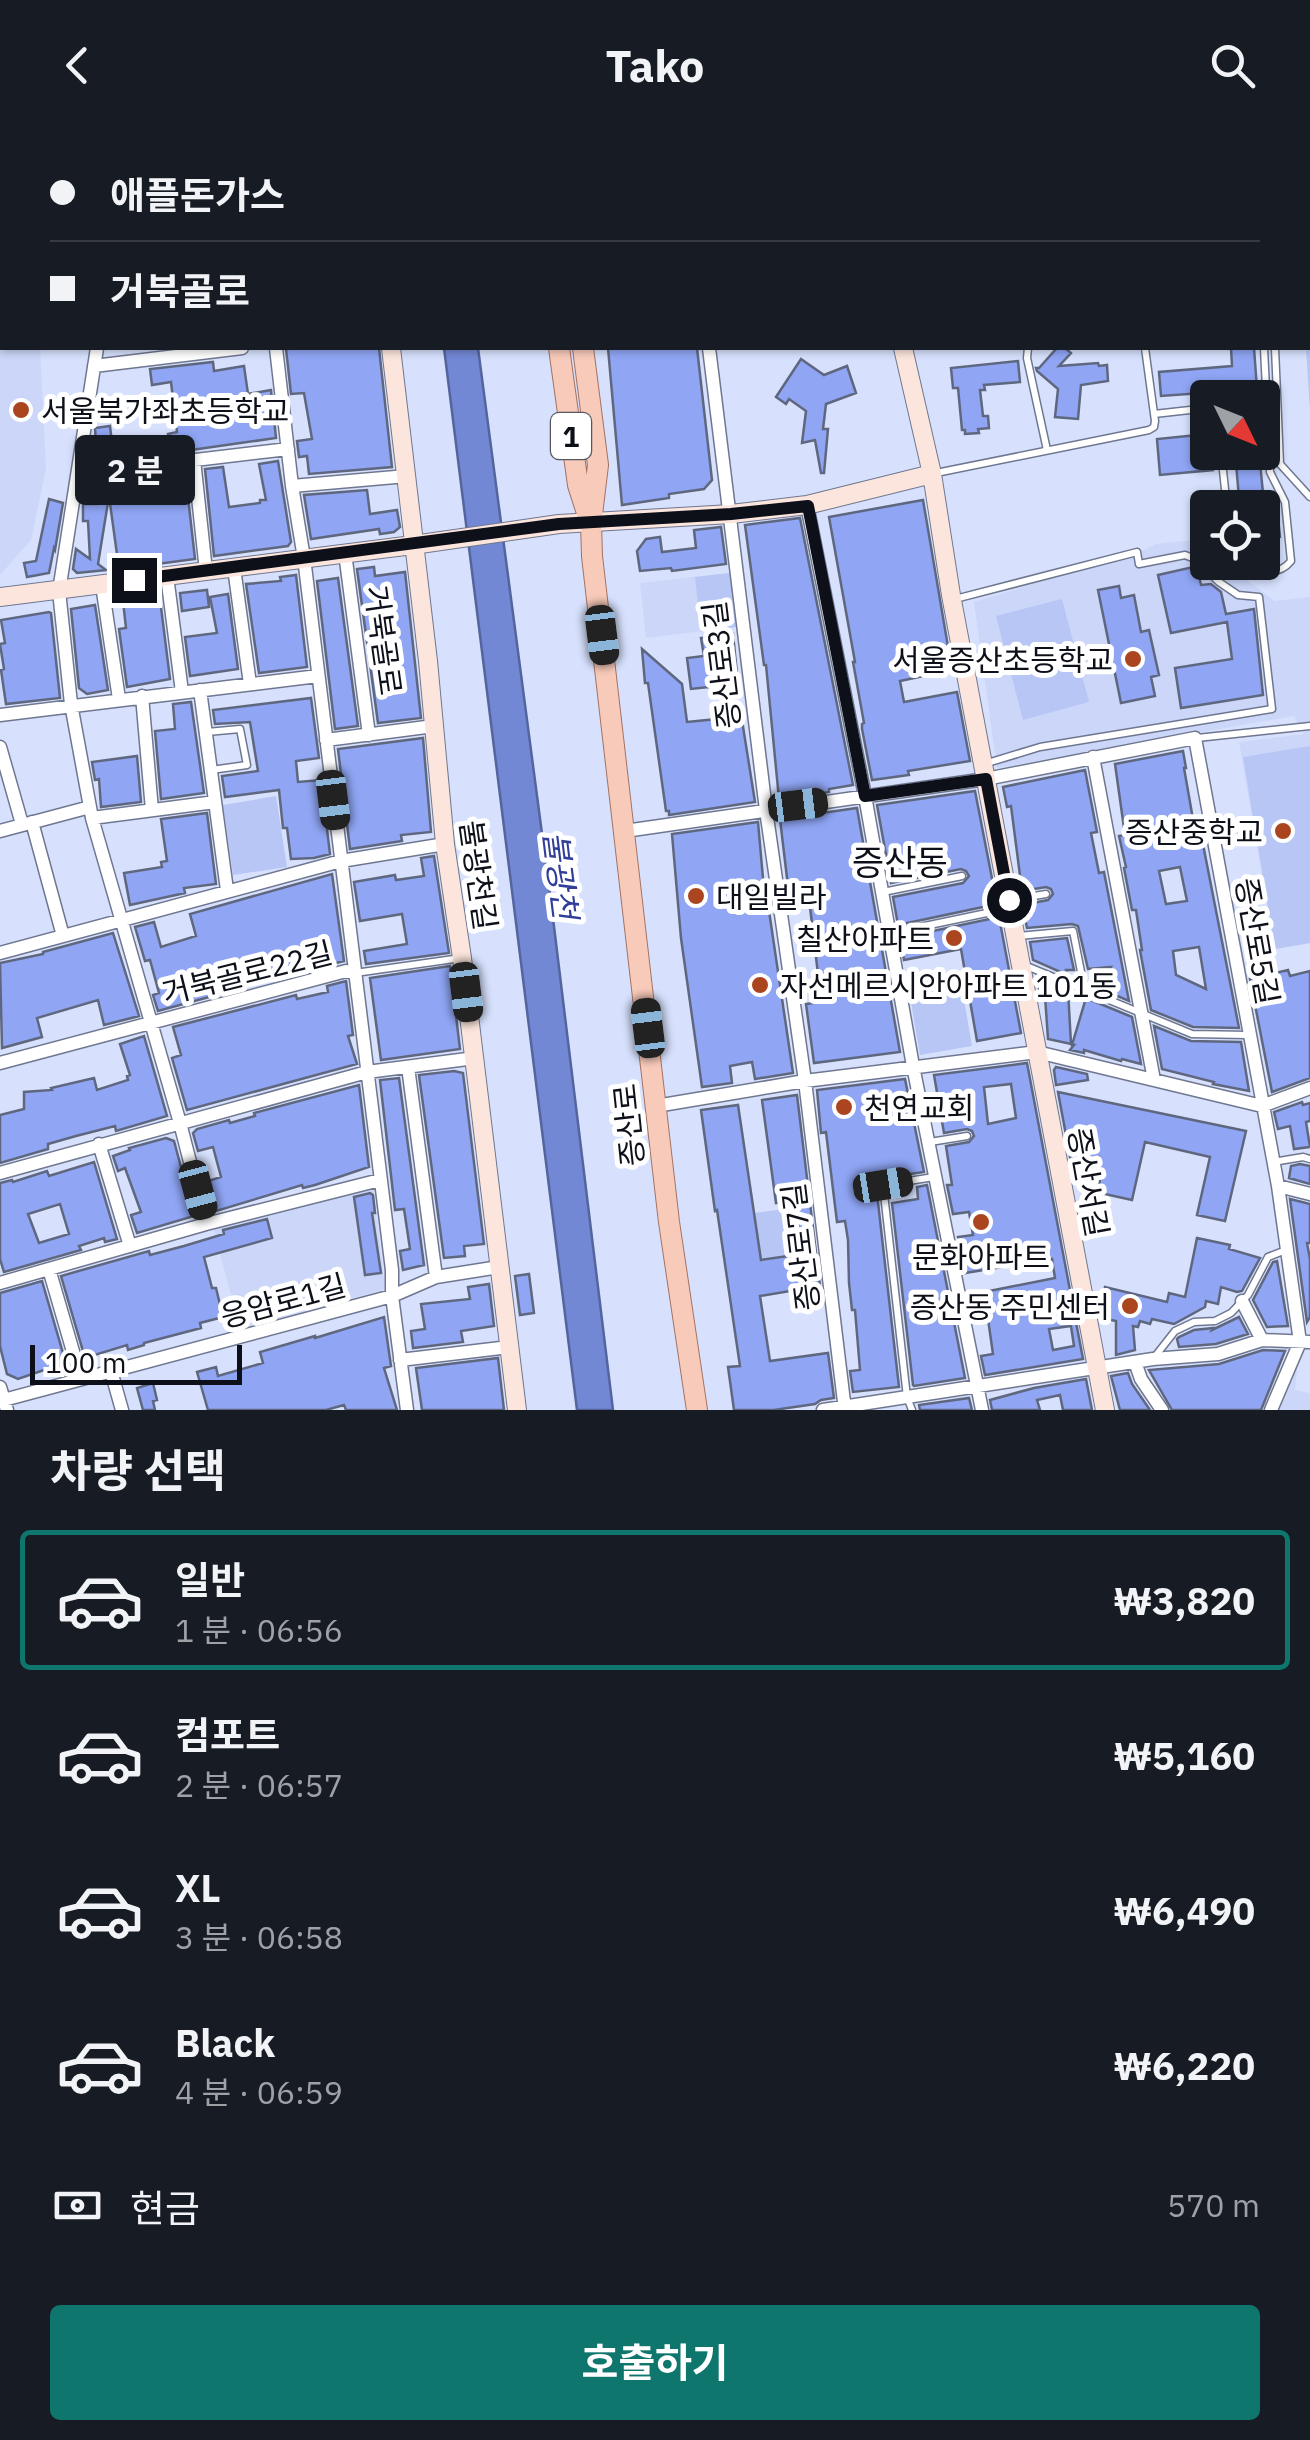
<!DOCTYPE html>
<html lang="ko">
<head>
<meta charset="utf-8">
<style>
  :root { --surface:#171b24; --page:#242831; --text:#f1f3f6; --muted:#9ea1a6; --line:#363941; --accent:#0f766e }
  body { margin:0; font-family:"IBM Plex Sans","Noto Sans KR",sans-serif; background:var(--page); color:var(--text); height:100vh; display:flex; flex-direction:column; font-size:38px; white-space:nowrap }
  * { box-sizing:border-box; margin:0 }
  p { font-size:32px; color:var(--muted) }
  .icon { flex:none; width:55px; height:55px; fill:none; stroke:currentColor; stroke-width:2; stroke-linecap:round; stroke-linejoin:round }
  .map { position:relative; height:1280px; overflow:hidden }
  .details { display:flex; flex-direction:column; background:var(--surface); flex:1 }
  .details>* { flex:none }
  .top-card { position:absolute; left:0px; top:0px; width:1310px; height:220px; box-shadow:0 2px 8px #0004; display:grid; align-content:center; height:220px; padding:0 50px; background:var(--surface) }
  .needle { width:65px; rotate:133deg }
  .tools { position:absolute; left:1190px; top:250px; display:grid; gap:20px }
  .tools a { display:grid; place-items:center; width:90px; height:90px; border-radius:10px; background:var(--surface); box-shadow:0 2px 8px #0004; font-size:50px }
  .scale { position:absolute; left:30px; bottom:25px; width:212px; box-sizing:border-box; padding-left:10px; border:5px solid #0d0f19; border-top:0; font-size:28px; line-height:35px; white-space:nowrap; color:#0d0f19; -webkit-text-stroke:8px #fff; paint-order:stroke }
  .end { position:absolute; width:45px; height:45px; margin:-22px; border:12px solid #0d0f19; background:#fff; box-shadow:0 0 0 5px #fff }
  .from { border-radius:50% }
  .bubble { position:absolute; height:70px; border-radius:10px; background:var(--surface); box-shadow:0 2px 8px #0004; font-size:32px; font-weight:700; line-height:70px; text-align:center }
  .car { position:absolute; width:30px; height:60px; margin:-30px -15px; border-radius:12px; box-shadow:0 0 8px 2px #0007; background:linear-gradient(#222 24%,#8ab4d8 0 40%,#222 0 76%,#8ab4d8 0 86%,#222 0) }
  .top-card b { display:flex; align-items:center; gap:35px; height:95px; font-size:38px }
  .top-card b+b { border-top:2px solid var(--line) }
  .top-card i { width:25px; height:25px; background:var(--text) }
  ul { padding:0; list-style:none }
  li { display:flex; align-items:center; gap:30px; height:140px; margin:0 20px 15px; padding:0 30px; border:5px solid transparent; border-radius:10px }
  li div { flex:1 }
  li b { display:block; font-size:38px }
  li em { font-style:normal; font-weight:700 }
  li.selected { border-color:var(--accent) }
  li>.icon { width:90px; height:90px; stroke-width:1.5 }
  h2 { padding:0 50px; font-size:45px; line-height:120px }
  .pay { display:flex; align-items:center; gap:25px; height:110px; padding:0 50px; font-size:38px }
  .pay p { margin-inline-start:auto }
  .primary-button { display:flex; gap:20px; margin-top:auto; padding:20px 50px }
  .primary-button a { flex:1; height:115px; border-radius:10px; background:var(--accent); color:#fff; font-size:40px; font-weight:700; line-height:115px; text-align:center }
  header { display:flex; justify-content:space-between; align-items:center; height:130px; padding:0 50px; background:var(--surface); font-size:45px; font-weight:700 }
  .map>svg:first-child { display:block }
  .built { fill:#cbd6f9 }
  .green { fill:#b7c6f5 }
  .water { fill:#7388d5; stroke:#54649d; stroke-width:2.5 }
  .building { fill:#90a6f5; stroke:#5f677f; stroke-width:2.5; fill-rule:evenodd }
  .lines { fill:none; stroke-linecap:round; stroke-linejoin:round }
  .lane-casing { stroke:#6f7790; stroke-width:9 }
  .street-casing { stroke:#6f7790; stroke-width:15 }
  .secondary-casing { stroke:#6f7790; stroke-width:20 }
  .primary-casing { stroke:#a37264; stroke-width:22 }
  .lane { stroke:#fff; stroke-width:6 }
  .street { stroke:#fff; stroke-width:12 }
  .secondary { stroke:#fce5dc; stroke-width:18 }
  .primary { stroke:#f8caba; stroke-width:20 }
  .route { stroke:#0d0f19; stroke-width:12 }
  .poi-dot { fill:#ab451f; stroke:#fff; stroke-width:4 }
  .labels { text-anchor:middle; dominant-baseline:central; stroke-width:10; stroke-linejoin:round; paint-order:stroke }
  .shield { fill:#fff; stroke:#56575e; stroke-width:2.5 }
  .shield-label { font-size:28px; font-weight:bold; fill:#0d0f19 }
  .poi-label { font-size:30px; fill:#0d0f19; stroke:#fff; text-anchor:start }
  .street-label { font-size:30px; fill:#0d0f19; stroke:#fff }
  .water-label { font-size:32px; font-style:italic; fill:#303e99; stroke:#fff }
  .quarter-label { font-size:35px; fill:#0d0f19; stroke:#fff }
</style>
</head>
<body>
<header><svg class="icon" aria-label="back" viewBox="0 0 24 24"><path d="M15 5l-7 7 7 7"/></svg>Tako<svg class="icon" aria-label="search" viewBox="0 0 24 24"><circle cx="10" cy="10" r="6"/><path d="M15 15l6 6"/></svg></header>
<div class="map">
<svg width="1310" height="1280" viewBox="0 0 1310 1280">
  <rect width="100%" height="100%" fill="#d7e1fd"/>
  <path class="built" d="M2,35V218H40L46,339L31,410L0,445V36Z
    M1205,409L1208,432L1215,433L1218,438L1240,445L1275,471L1310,467V813L1275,819L1239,612L1304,604L1294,586L997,638L974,472L1147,419L1156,414Z
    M730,443L736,497L646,508L640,453Z
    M373,1058L385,1159L240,1199L213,1097Z
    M1298,1232L1295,1260L1310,1263V1280H1277Z"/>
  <path class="green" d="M1292,0H1310V280L1306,218L1308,2H1293Z
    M730,443L736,497L701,502L695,447Z
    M1062,469L1089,572L1023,590L996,486Z
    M1310,616V813L1275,819L1243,627Z
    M276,666L287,737L233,745L223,675Z
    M959,840L972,916L920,925L907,849Z
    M791,1078L798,1125L761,1130L754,1083Z"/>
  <path class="water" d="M444,218H478L551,772L613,1280H577Z"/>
  <path class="building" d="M302,218H379L392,337L309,344L307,326L299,327L297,311L312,309L304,263L291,264L286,219Z
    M608,218H697L712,350L704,359L669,364V368L622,375Z
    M1057,218H1065L1071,223L1059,236L1098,233L1099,236L1107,235L1108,251L1081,255L1078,289L1055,287L1058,259L1037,241L1036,238H1039Z
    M1231,218H1254L1257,259L1161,266L1159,242L1232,236Z
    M801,229L824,245L847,236L856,263L826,274L823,299H828L824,343H821L815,310L802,313L806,281L789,269L786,274L776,267Z
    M1018,231L1020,252L984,255L985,260H980L983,286H988L989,298L978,299L979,303L965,304V300H962L958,258H953L951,238Z
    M213,232L214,241L244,236L248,264L271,260L276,308L170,323L168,304L177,302L171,252L152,255L150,239Z
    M110,296L112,313L129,310V315L138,313L140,327L97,332L95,298Z
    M1208,304V322H1211L1213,340L1160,345L1157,309Z
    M1235,322H1259L1263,363L1272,362L1276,369L1280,407L1262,409V378H1251L1250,367L1239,368Z
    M278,331L291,412L288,416L214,426L205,339L223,337L229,377L260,373V370H266L259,334Z
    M185,341L195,429L119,439L109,366L98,434L106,440L77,443L73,439L76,419L90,429L88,391H83V374H97L94,352L117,349L118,354L145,352L170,348V343Z
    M367,360L370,384L397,380L400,397L394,402L380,404L379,399L311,409L304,365Z
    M49,369L63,373L55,420L54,418L49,443L27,447L24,433L36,431Z
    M923,370L952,540L900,551L904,572L957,562L970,631L908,641L909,645L872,650L862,599V594L864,593L853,532H855L829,387Z
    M800,388L853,655L829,659V662L779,669L766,535H764L745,395Z
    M721,397L726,434L672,441L671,438L640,441L637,421L646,409L660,407L662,422L696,418L694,400Z
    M374,437L375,446L405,442L421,588L378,593L357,439Z
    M1193,437L1198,442L1201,455L1211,454L1221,462L1226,484L1254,479L1263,565L1181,578L1175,538L1232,529L1227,492L1171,503L1158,445Z
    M296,445L307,537L259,543L246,454L281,451L280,447Z
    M338,448L358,596L335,599L317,451Z
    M1119,456L1121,468L1134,465L1141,502L1149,500L1159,545L1151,547L1155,566L1121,573L1098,460Z
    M207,460L209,477L182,481L180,463Z
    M228,464L238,539L190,546L185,507L217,503L210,467Z
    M140,469V471L160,469L170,549L127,557L119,499L126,498L123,471Z
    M95,475L108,560L87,564L79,558L71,479Z
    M49,482L51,483L60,568L6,574L1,540L4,539L0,514L5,513L1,490Z
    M733,504L738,554L691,559L687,528L704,526L701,508Z
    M642,519L682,554L687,592L717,589V587L741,584L755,672L669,685V681H666L648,553H645Z
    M311,568L319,628L296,631L298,652L321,650L330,724L314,728L291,729L287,698H283L279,660L225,667L222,646L258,641L250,592L215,594L213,580Z
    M191,572L204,663L161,669L155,601L175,599L173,574Z
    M423,608L431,702L401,705L402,711L350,719L338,619Z
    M1183,621L1186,638H1184L1194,695L1199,694L1239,898L1193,897L1151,880L1140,820H1142L1136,780H1132L1124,738L1126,737L1119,706L1125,705L1115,634ZM1180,737L1187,771L1166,774L1159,741ZM1199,817L1206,859L1176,845L1173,821Z
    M137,626L141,672L101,677L99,649L95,650L92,632Z
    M1085,640L1097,702L1091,703L1099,743L1104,742L1129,871L1101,859L1111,837L1088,839L1078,796L1072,794L1027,798L1022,775L1048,770L1053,764L1051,759L1046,757L1022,761L1011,676L1007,677L1003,657Z
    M975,661L997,774L898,795L893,767L963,753L969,746L966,741L961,739L891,753L877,675Z
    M857,678L900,922L814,933L806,874L828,871L825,843L818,844L810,777L818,775L820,769L814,763L789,765L780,689Z
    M207,683L216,754L184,758L185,763L130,775L124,743L162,737L161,732L167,731L161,689Z
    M758,692L764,760L734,763L730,766L729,772L736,777L768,774L793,943L755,949L752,932L730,936L732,953L702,957L681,808L672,704Z
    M434,726L449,823L366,834L364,821L407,814L402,784L360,791L354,752L395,745L396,750L424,746L421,728Z
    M332,744L344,831L332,834L328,814L323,815L322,811L296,818L302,836L289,840L290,845L158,881L153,865L159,863L150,830L145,831L135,797L154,792L161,817L196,806L190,784Z
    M999,787L1021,903L977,911L961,819L904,830L900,808Z
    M113,803L139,886L104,895L98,870L37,888L42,907L2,918L0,833L43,824V822Z
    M1067,808L1074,840H1066L1067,845L1033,830L1030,812Z
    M450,836L460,919L381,930L370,848Z
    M1288,840L1290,846L1310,841V948L1272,962L1250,849Z
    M1038,848L1068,860L1071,914L1048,909L1045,866L1040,867Z
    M346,851L353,905L348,906L357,934L187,980L172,928L181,925L173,897L296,865L297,869L328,862L327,856Z
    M1086,868L1132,887L1141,934L1122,929L1121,931L1084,920V923L1070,920L1074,915H1072Z
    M1154,896L1191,911L1241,912L1249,961L1213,954L1214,952L1162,939Z
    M144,906L167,986L116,1001L115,996L76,1006L48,1014V1019L0,1033V985L24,979V962L52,960L51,958L94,948L97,960L128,950L127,946L130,945L120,914Z
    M1027,933L1083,1229L985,1245L981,1226L993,1224L987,1182L973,1185L969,1165L1055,1148L1052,1129L965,1143L958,1107L973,1105L969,1082L953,1084L947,1055H952L946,1016L969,1012L974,1006L972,1001L967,999L944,1003L934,945ZM1011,954L1016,988L988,994L984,957ZM1071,1196L1074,1216L1053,1220L1049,1199Z
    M1056,937L1087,944L1088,950L1056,955L1054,940Z
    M454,941L463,943L484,1114L464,1116L465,1126L444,1128L419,945Z
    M399,948L424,1135L403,1140L400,1121L410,1119L404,1079L395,1080L380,950Z
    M905,949L924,1042L882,1048L876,1055L899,1257L853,1262L850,1241L860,1240L855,1180H852L849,1153L848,1110L845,1091L837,1092L826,1002L821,1003L817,960Z
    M359,955L369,1037L315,1055L303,1058L302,1055L213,1082L205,1052L221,1047L213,1017L198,1021L193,1003L197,999L229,990L230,993L255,986L254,983Z
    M1058,962L1246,1001L1225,1091L1197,1085L1210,1027L1145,1012L1132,1070L1100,1063L1099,1027L1071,1032Z
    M797,965L820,1156L760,1166L770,1231L828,1223L834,1268L821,1270L815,1274L774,1280H734L728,1237L740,1236L717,1080L715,1081L701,980L738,975L761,1130L802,1124L795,1070L776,1073L762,970Z
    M1302,972L1303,975L1310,973V991L1306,992L1310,1017L1294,1019L1290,996L1278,999L1274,982Z
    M166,1008L174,1011L194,1086L137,1103L131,1085L141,1082L125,1038L118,1041L113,1026L130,1020L129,1018Z
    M94,1032L117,1109L105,1112L104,1108L79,1116L81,1120L4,1142L0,1129V1053L12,1050L13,1052L47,1041L49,1046ZM60,1074L69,1104L39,1113L28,1084Z
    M1300,1034L1310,1036V1054L1289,1048L1291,1036Z
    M927,1055L965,1248L914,1256L913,1255L892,1073L918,1069L917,1057Z
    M370,1063L373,1065L375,1083H372L381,1143L365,1145L354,1067Z
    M1290,1069L1310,1074V1113H1307L1310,1129V1187L1307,1192Z
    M267,1089L272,1108L204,1127L212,1158H216L223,1187L200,1193L201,1198L144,1213V1215L128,1220L127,1215L85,1228L61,1146L149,1121L150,1125L184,1116L224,1104L223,1100Z
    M1197,1108L1230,1115L1229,1119L1260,1128L1242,1161L1237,1162L1221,1157L1218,1174L1206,1171L1205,1177L1174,1194L1152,1189L1150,1194L1140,1191L1138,1197L1133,1196L1135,1220L1116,1225V1191L1107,1189L1110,1177L1101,1175L1105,1157L1167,1172L1169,1163L1185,1167Z
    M1277,1131L1288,1196L1267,1197L1253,1170L1273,1132Z
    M529,1144L534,1183L520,1185L515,1146Z
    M42,1151L67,1237L48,1243L47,1239L18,1249L7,1244L0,1216V1163Z
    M489,1154L494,1196L461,1201L463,1212L413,1218L411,1201L425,1199L421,1174L470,1169L468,1157Z
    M384,1187L391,1236L384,1238L397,1280H346L344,1275L326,1280H208L197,1242L216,1237L218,1246L263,1233L260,1222L315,1206V1208Z
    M1239,1187L1248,1204L1216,1214L1179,1217L1177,1209L1179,1207L1194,1200L1213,1198L1212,1200Z
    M1263,1220L1285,1221L1261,1280H1172L1149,1240L1219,1234Z
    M498,1228L504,1280H422L416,1238Z
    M1128,1243L1132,1254L1150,1280H1120L1111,1246Z
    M1086,1249L1092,1280H1063L1060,1265L1037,1270L1040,1280H992L990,1270L1034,1258Z
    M153,1253L157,1270L153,1271L155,1280H143L137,1258Z
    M969,1268L972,1280H920L919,1275Z"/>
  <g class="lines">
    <g class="lane-casing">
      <path id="lane" d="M297,0V2
        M1253,0V2
        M1269,0V2
        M1185,2L1188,0
        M1028,218L1027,228L1047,320
        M1275,218L1280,334L1310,367
        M1154,284L1208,278
        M1221,322L1227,378
        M936,343L1149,300L1154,297L1155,291L1145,218
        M1246,432C1258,445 1280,445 1291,431L1285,372L1270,342L1264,218
        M955,469L1137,422L1139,434L1185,425L1195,429L1219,452L1238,465L1259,467L1272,579L1040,617L984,634
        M207,602L240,599L247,635L211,640
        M1197,608L1310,596
        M883,762L962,746
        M736,770L777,766
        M1010,770L1046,764
        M780,772L813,770
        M891,803L1006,779
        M1018,806L1073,801L1084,857
        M1024,835L1192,904L1248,905
        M355,843L461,828
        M930,1012L967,1006
        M1273,1032L1303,1027L1310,1029
        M1153,1229L1175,1201L1194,1192L1215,1191L1231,1183L1248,1165L1268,1127L1286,1120
        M912,1280L907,1267L883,1055L934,1047"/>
    </g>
    <g class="street-casing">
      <path id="street" d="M183,0V2
        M249,0L250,2
        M684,0V2
        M122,2V0
        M97,218L59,461L71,574L92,688L180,993L206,1094
        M276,218L292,356L304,428L392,1140V1166L407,1280
        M709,218L766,680L805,951L845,1280
        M94,236L242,218
        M194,330L206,441
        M78,344L288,319
        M292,356L407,346
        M807,375L865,666L913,936L982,1280
        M345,423L369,605
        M234,438L250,554
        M167,446L182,562
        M102,455L119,569
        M200,560L227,760
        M142,566L152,680
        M0,585L318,546
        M326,610L434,596
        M0,617L22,694
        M1093,627L1154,950
        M92,688L215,672
        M32,692L63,806
        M0,701L90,677
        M625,701L986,649L1195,608L1278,1056L1300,1212L1271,1280
        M0,823L341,731L445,714
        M0,933L346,841L355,843
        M408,937L436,1147
        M656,976L805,951L1037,922L1262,976L1310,958
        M99,1014L130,1116
        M0,1043L367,942L475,928
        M1278,1056L1310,1064
        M49,1139L81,1249
        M0,1153L206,1094L380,1050
        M1242,1171L1262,1210
        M400,1230L509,1217
        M1135,1232L1141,1249L1162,1280
        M111,1241L122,1280
        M0,1257L7,1280
        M0,1271L392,1166L436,1147L499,1137
        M823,1280L1153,1229L1218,1224L1262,1210L1310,1212"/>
    </g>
    <g class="secondary-casing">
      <path id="secondary" d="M364,0L365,2
        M920,2V0
        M391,218L428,531L445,714L462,828L517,1280
        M903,218L932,344L951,465L1105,1280
        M0,467L413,415L559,394L731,384L807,375L932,344"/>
    </g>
    <g class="primary-casing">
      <path id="primary" d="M530,0V2
        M557,0V2
        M559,218L578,355L588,386
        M583,218L598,335L591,393L592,426L669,1092L697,1280"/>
    </g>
    <use href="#lane" class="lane"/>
    <use href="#street" class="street"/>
    <use href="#secondary" class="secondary"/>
    <use href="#primary" class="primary"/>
  </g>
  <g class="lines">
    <path class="route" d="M134,450L559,394L731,384L808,376L865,666L986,649L1009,770"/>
  </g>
  <g class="poi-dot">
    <circle cx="21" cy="280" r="10"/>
    <circle cx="1133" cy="529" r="10"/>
    <circle cx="1283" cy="701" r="10"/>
    <circle cx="696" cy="766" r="10"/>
    <circle cx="954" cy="808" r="10"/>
    <circle cx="760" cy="855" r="10"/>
    <circle cx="844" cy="977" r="10"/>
    <circle cx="981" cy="1092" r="10"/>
    <circle cx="1130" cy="1176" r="10"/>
  </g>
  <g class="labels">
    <rect class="shield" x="551" y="283" width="40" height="46" rx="8"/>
    <g class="shield-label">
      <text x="571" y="306">1</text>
    </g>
    <g class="poi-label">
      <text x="41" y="280">서울북가좌초등학교</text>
      <text x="1113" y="529" text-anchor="end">서울증산초등학교</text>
      <text x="1263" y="701" text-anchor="end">증산중학교</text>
      <text x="716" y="766">대일빌라</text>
      <text x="934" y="808" text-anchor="end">칠산아파트</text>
      <text x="780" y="855">자선메르시안아파트 101동</text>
      <text x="864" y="977">천연교회</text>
      <text x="981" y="1126" text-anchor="middle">문화아파트</text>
      <text x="1110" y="1176" text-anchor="end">증산동 주민센터</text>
    </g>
    <g class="street-label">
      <text transform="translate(384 510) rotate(82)">거북골로</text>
      <text transform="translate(721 535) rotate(-97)">증산로3길</text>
      <text transform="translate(479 745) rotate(82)">불광천길</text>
      <text transform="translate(1258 811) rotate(80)">증산로5길</text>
      <text transform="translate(247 842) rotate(-14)">거북골로22길</text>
      <text transform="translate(628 995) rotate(-96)">증산로</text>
      <text transform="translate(1089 1052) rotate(80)">증산서길</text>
      <text transform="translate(800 1117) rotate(-97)">증산로7길</text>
      <text transform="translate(283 1170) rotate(-15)">응암로1길</text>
    </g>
    <g class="water-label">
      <text transform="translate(561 745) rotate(83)">불광천</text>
    </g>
    <g class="quarter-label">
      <text x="900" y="732">증산동</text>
    </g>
  </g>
</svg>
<div class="tools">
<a><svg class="needle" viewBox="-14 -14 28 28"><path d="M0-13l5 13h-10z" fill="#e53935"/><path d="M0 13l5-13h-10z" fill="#9ea1a6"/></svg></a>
<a><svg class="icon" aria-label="locate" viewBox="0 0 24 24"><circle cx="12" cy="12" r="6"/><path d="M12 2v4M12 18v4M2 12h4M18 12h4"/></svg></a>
</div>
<div class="scale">100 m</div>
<i class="end from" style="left:1009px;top:770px"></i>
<i class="end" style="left:134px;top:450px"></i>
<div class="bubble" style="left:75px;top:305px;width:120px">2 분</div>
<i class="car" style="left:602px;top:505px;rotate:173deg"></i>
<i class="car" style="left:333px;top:670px;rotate:173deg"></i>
<i class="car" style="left:798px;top:675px;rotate:83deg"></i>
<i class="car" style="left:466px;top:862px;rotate:173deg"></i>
<i class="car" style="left:648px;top:898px;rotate:353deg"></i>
<i class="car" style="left:883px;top:1055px;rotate:81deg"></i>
<i class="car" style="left:198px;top:1060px;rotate:165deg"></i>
<div class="top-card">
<b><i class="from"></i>애플돈가스</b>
<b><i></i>거북골로</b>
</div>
</div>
<section class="details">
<h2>차량 선택</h2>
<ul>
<li class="selected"><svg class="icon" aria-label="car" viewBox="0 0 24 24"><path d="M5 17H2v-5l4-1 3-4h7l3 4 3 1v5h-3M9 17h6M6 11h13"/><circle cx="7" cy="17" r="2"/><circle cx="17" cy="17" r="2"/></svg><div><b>일반</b><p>1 분 · 06:56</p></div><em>₩3,820</em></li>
<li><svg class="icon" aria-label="car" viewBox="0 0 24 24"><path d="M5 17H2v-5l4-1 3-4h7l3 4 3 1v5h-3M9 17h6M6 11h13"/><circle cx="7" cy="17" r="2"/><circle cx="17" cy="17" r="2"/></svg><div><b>컴포트</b><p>2 분 · 06:57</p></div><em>₩5,160</em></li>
<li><svg class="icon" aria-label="car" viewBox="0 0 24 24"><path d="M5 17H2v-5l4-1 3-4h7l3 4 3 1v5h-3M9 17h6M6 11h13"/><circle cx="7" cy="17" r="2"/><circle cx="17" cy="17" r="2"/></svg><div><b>XL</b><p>3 분 · 06:58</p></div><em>₩6,490</em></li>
<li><svg class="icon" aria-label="car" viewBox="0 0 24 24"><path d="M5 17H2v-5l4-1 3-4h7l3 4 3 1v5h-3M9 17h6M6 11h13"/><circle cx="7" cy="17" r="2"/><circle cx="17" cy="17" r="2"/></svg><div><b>Black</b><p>4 분 · 06:59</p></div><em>₩6,220</em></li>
</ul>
<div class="pay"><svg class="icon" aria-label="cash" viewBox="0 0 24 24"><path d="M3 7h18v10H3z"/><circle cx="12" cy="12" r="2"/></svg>현금<p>570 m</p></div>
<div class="primary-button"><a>호출하기</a></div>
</section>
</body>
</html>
